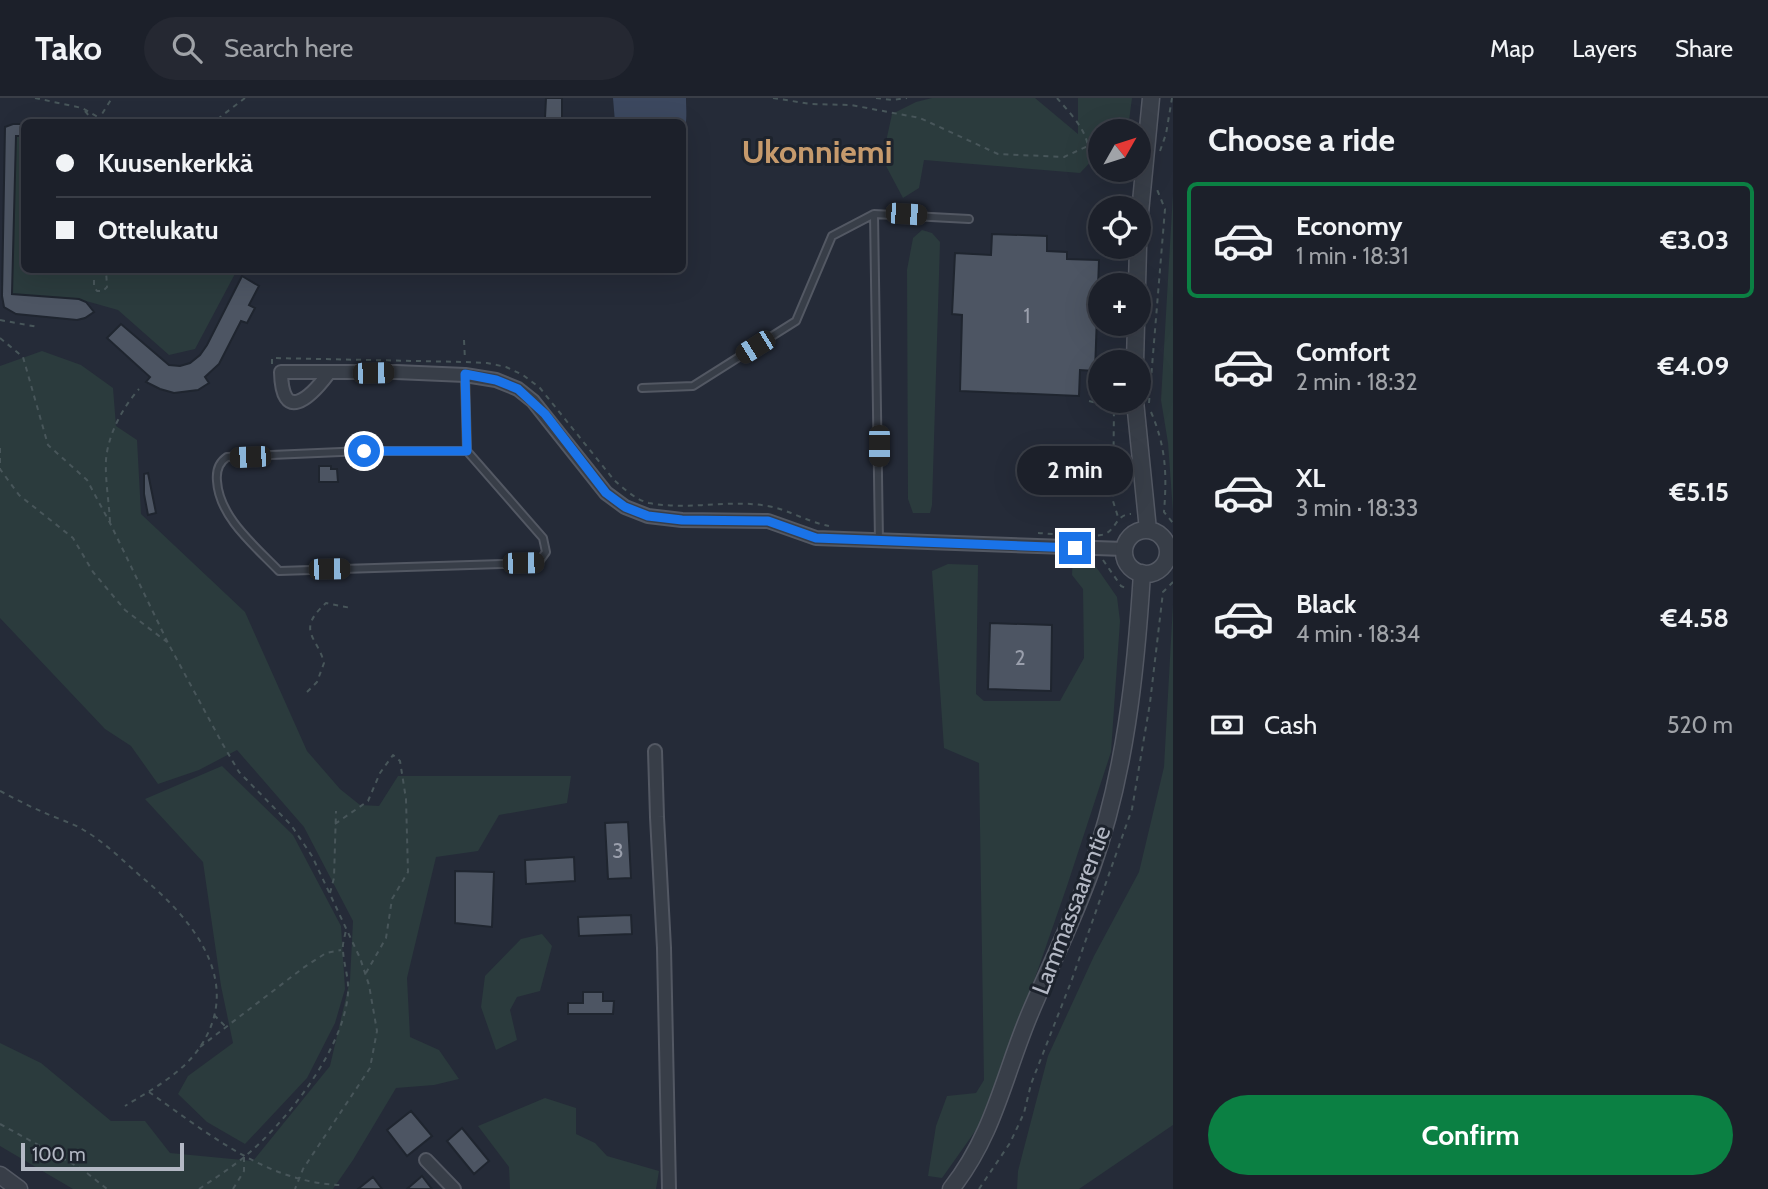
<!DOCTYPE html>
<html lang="en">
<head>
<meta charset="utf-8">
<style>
  :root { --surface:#1c202a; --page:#252832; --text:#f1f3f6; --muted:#a0a3a8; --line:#3a3e47; --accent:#0b8043 }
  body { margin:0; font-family:Cabin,sans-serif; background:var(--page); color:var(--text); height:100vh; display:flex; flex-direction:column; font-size:26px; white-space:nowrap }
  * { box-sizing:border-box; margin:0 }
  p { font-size:23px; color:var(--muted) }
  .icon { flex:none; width:38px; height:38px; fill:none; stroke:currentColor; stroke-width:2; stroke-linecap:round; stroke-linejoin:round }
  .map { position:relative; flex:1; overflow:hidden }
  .drawer { display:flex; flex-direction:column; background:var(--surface); width:595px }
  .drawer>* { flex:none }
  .hud { position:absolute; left:21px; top:21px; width:665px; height:154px; border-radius:10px; box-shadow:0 7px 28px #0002,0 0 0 2px var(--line); display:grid; align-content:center; height:154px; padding:0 35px; background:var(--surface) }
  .needle { width:46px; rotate:51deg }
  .fabs { position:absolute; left:1088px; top:21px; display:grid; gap:14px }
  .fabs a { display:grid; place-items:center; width:63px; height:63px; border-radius:50%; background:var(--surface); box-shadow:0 7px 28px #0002,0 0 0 2px var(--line); font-size:35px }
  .scale { position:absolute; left:21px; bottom:18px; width:163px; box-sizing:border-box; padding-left:7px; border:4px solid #b3b8c4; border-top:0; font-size:19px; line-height:24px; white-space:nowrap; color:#b3b8c4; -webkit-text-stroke:5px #1d232d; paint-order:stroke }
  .end { position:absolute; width:32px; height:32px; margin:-16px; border:9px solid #1a73e8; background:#fff; box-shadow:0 0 0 4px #fff }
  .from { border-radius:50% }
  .bubble { position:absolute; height:49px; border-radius:24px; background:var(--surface); box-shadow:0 7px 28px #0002,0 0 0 2px var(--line); font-size:23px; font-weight:700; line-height:49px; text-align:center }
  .car { position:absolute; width:21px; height:42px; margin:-21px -10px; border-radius:9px; box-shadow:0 0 5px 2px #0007; background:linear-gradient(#222 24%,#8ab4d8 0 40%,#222 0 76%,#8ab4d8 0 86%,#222 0) }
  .hud b { display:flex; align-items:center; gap:24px; height:66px; font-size:26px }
  .hud b+b { border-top:2px solid var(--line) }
  .hud i { width:18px; height:18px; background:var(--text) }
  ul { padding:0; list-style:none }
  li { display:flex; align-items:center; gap:21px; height:116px; margin:0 14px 10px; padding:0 21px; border:4px solid transparent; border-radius:10px }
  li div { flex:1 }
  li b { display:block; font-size:26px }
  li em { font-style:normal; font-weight:700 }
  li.selected { border-color:var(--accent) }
  li>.icon { width:63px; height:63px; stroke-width:1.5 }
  h2 { padding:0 35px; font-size:32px; line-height:84px }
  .pay { display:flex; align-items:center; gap:18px; height:77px; padding:0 35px; font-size:26px }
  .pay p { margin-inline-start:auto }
  .cta { display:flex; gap:14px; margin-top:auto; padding:14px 35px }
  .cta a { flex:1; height:80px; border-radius:42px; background:var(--accent); color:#fff; font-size:28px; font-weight:700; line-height:80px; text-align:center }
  header { display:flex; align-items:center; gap:42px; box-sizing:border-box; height:98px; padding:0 35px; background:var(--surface); border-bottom:2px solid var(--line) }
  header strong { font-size:33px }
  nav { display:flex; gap:38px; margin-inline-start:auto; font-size:24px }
  .search { width:490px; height:63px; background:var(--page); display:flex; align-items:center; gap:18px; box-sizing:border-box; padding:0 24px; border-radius:38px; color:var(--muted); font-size:26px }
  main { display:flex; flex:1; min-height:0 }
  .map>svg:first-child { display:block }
  .green { fill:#2b3b3d }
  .water { fill:#3c485f }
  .building { fill:#4d5563; stroke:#1f252f; stroke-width:2 }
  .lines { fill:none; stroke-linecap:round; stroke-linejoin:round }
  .service-casing { stroke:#535863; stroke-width:10 }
  .minor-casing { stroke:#535863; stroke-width:16 }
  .tertiary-casing { stroke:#535863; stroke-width:19 }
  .path { stroke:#48565a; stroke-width:2; stroke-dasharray:5 5; stroke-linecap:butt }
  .service { stroke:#383e48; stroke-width:6 }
  .minor { stroke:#383e48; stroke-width:12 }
  .tertiary { stroke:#383e48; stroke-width:16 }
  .route { stroke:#1a73e8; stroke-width:9 }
  .labels { text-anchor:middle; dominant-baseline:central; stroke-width:6; stroke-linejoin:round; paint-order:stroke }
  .number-label { font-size:21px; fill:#9a9fac }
  .street-label { font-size:24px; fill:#b3b8c4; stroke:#1d232d }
  .district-label { font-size:32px; font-weight:bold; fill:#c69a6c; stroke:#1d232d }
</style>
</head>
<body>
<header>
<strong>Tako</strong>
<div class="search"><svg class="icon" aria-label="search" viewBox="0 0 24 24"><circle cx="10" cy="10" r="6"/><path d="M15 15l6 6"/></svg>Search here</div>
<nav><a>Map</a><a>Layers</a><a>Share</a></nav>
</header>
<main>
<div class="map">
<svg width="1173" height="1091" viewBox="0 0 1173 1091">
  <rect width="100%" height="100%" fill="#252b38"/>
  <path class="green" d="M932,0H1035L1078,36V0H1132L1129,23L1120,33H1101V53L1080,75L924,62L919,90L903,100L886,68L887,39L892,16L916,4Z
    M16,38H24V172H237L195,251L169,257L118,212L79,201L12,196Z
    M1173,95V414L1168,345L1161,302Z
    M922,132L932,135L940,144L932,407L930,415H913L908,401L907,172L913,140Z
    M42,253L81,267L113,290L116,328L137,342L141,416L245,514L307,653L340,691L360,707L379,708L398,678H571L567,705L499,717L478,753L436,759L407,880L410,939L439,952L459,981L434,987L396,990L353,1062L333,1091H73L0,1048V945L41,965L111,1023H145L170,1055L253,1063L330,968L350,882L353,823L304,729L237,652L199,672L158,686L131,648L105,631L0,520V268Z
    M1073,458L1092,463L1117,499L1120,523L1111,654L1067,788L988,1015L942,1080L928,1078L936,1028L947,998L976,995L984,982L979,665L944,650L932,473L948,466L978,467L976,596L984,603H1060L1084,560L1083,491L1072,477Z
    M1173,506V1027L1079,1091H1017L1018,1073L1048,958L1094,858L1139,774L1164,669Z
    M222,668L293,737L341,828L345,891L335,925L307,980L245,1046L207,1024L178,996L188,978L233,945L221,888L203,764L145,701Z
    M542,836L552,848L540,893L517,899L510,912L517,942L496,952L481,909L485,878L521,841Z
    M545,1000L576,1010V1036L595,1045L607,1058L659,1073L656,1091H510L509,1069L478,1028Z"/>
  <path class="water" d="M613,0H686C686,12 688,24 683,35L682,24H615Z"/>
  <path class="building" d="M546,0H562V20H545Z
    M13,26H24V38H16L12,196L79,201L86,204L94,214L85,220L77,222L16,216L4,209L2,198L5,29Z
    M992,136L1047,138V153L1067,154V161L1099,162L1095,273L1080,272L1079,298L960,293L962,217L952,216L955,155L991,157Z
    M242,178L259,188L249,207L255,210L247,225L241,223L219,266L205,279L209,285L198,292L174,295L160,291L146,284L150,279L107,240L121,226L169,267L180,268L190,265L200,257L207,247Z
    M319,368H331V371H337L338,384H319Z
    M148,375L156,415L148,417L144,396V376Z
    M990,525L1052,527L1051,593L988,591Z
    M628,724L631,780L608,781L605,725Z
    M574,759L575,783L526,786L525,762Z
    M455,773L494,774L492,829L455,825Z
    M631,817L632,836L579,838L578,819Z
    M583,894H603V903H614L613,916H568V905H583Z
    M411,1013L432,1038L407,1058L387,1032Z
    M462,1030L489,1063L474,1076L447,1043Z
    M422,1078L432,1091H407Z
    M373,1079L382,1091H358Z"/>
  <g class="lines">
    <g class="service-casing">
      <path id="service" d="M874,116L879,443
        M465,277L467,353
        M642,290L693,288L796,223L832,138L874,116L969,121
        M364,353H467L543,440L546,454L538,465L279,473C255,448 219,419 217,383C216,373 218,365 227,359Z
        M1168,456H1173"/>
    </g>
    <g class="minor-casing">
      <path id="minor" d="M328,276C310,300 282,326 281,274H396L465,277L496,282L518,291L533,303L606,395L625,409L648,418L682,422L768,423L816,440L1124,451
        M655,653L657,719L664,850L669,1091
        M426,1062L454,1091"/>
    </g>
    <g class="tertiary-casing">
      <path id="tertiary" d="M1139,125L1151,0
        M1137,187L1138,149
        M1135,264L1136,226
        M1135,303L1148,432
        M1124 454a22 22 0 1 1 44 0a22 22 0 1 1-44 0Z
        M0,1077L19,1091
        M951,1091C995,1035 1004,976 1031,913C1051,866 1074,820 1091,772C1125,678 1136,574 1142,475"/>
    </g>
    <path class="path" d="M35,0L82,10L107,24
      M773,0L811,6L851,7L920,20L998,56L1064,59L1088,48C1085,30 1069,14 1057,0
      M876,0L892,2L907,0
      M85,13L94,24
      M97,24L112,0
      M208,24L215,23L245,0
      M1160,53L1166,36L1172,0
      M94,172V189L97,193H103L107,189L106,172
      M0,222L38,229
      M0,240L23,259L48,347L87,382L110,425L168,545L222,645L239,674L291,727L312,758L360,860L369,887L377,933L370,970L303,1071L295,1091
      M464,242L465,262
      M272,266V260L465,264L487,265L506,269L523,277L540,290L614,382C624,391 636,402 649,405C690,413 733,400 773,409C792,414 809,424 829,428
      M1089,303L1114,309L1113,403L1118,419
      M1149,305L1165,111L1156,89
      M1151,314C1166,349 1167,376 1164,414L1173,425
      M0,350V371L19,397L73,440L93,474L125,512L167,544
      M1114,365H1127
      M110,424C109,403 105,382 106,362C108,336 123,309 139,291
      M1038,435C1058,436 1081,440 1101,437C1116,435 1115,416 1131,416
      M1103,462L1121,488L1128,491
      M307,594L317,584L324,565C318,539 295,533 326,505L351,510
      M0,693C14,700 28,708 43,714C55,720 70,724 82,731C105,744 124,764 144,781C193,822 244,884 200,949C183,975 151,992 125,1008
      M335,726L368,703L380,675L393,657L400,663L406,701L408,774L392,801L386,840L366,875
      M330,795L334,780L336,713
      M214,917L225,928
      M200,949L303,870L326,855L341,852
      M149,994C206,1034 270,1087 344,1087
      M0,1026L82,1071L107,1091
      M199,1091C214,1081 229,1071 243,1060C286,1025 344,951 348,895C349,879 344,868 343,853C342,846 345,838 346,832
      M233,1091L244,1073V1059
      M979,1091L1010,1045L1024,1015L1031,986L1071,884L1132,711L1150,605L1163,494L1173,484"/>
    <use href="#service" class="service"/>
    <use href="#minor" class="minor"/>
    <use href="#tertiary" class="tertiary"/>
  </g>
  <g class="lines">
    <path class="route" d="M364,353H467L465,276L496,282L518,291L545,316L606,395L625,409L648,418L682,422L768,423L816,440L1075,450"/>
  </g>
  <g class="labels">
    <g class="number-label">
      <text x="1027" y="217">1</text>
      <text x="1020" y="559">2</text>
      <text x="618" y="752">3</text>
    </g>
    <g class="street-label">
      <text transform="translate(1071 812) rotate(-69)">Lammassaarentie</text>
    </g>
    <g class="district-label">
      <text x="817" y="53">Ukonniemi</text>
    </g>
  </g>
</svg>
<div class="fabs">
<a><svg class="needle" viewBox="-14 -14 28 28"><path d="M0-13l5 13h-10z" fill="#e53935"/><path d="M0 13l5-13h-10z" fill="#a0a3a8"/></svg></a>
<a><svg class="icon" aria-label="locate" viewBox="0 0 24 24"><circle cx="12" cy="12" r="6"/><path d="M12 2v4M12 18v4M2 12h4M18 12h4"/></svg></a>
<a>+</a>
<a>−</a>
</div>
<div class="scale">100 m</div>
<i class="end from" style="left:364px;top:353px"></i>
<i class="end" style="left:1075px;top:450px"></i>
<div class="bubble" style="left:1017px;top:348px;width:116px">2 min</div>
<i class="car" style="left:906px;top:116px;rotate:94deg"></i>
<i class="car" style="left:755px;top:249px;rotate:238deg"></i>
<i class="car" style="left:373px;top:275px;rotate:89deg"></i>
<i class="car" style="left:879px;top:348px;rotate:180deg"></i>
<i class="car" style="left:250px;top:359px;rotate:268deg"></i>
<i class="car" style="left:523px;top:465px;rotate:89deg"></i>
<i class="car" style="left:329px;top:471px;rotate:89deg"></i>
<div class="hud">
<b><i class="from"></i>Kuusenkerkkä</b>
<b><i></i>Ottelukatu</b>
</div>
</div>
<section class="drawer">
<h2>Choose a ride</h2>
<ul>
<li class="selected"><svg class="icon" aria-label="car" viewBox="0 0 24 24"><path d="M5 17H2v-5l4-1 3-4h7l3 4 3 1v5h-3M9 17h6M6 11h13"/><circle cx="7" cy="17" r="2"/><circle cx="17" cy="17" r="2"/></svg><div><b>Economy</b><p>1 min · 18:31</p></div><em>€3.03</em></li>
<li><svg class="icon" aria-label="car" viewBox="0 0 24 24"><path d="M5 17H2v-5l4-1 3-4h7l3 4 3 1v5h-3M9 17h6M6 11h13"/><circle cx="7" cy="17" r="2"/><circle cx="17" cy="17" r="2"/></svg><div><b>Comfort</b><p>2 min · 18:32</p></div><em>€4.09</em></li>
<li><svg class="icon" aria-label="car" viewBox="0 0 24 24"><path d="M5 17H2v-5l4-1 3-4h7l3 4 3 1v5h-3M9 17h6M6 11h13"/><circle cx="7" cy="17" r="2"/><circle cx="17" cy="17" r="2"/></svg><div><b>XL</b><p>3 min · 18:33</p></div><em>€5.15</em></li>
<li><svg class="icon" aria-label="car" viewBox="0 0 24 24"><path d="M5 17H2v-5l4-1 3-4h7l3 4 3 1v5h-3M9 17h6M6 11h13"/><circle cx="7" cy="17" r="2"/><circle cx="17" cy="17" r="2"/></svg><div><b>Black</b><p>4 min · 18:34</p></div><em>€4.58</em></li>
</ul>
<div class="pay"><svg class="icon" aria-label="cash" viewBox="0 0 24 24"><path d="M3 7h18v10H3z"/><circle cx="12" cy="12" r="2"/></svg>Cash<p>520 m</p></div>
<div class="cta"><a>Confirm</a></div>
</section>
</main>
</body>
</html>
